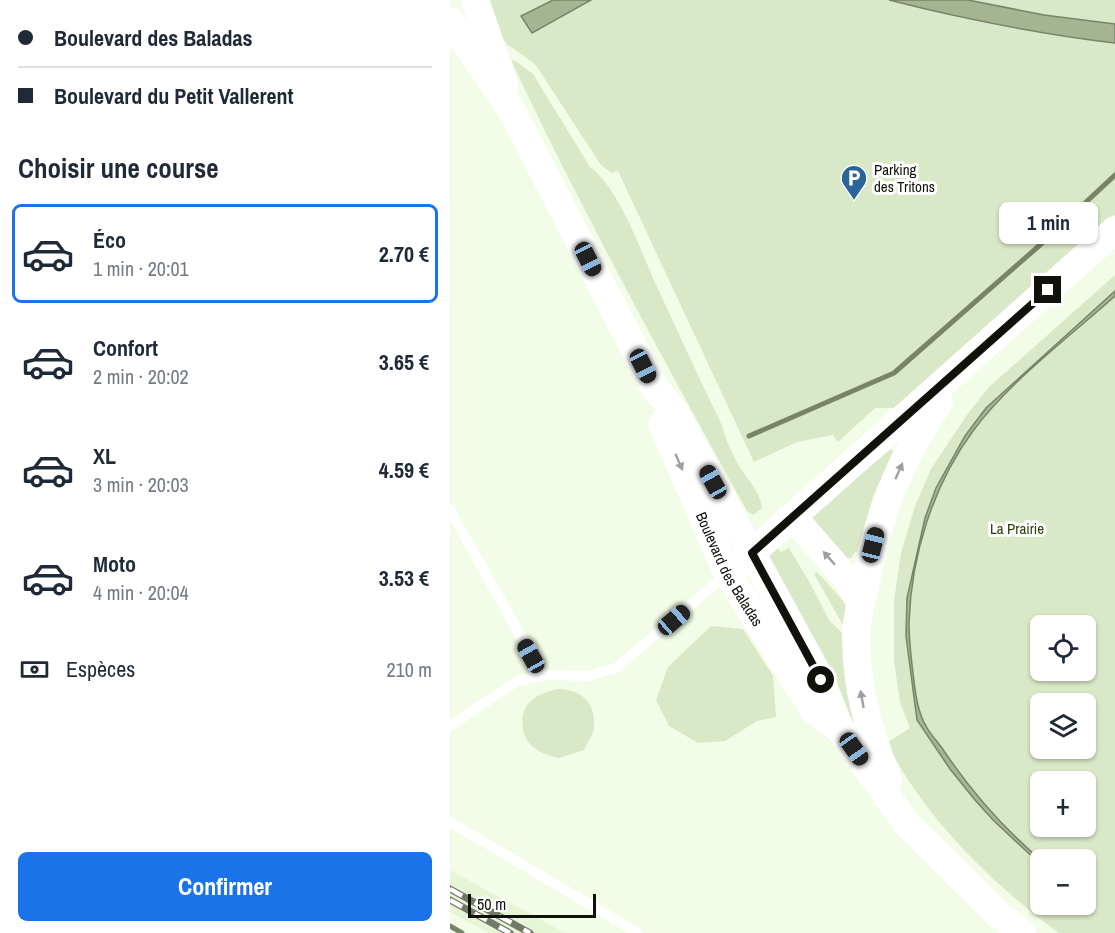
<!DOCTYPE html>
<html lang="fr">
<head>
<meta charset="utf-8">
<style>
  :root { --surface:#fff; --page:#f2f2f3; --text:#1f2937; --muted:#747a83; --line:#e0e1e3; --accent:#1a73e8 }
  body { margin:0; font-family:"Archivo Narrow",sans-serif; background:var(--page); color:var(--text); height:100vh; display:flex; flex-direction:column; font-size:22px; white-space:nowrap }
  * { box-sizing:border-box; margin:0 }
  p { font-size:20px; color:var(--muted) }
  .icon { flex:none; width:33px; height:33px; fill:none; stroke:currentColor; stroke-width:2; stroke-linecap:round; stroke-linejoin:round }
  .map { position:relative; flex:1; overflow:hidden }
  .panel { display:flex; flex-direction:column; background:var(--surface); width:450px }
  .panel>* { flex:none }
  .banner { display:grid; align-content:center; height:132px; padding:0 18px; background:var(--surface) }
  .fabs { position:absolute; left:580px; top:615px; display:grid; gap:12px }
  .fabs a { display:grid; place-items:center; width:66px; height:66px; border-radius:9px; background:var(--surface); box-shadow:0 2px 4px #0004; font-size:30px }
  .scale { position:absolute; left:18px; bottom:15px; width:128px; box-sizing:border-box; padding-left:6px; border:3px solid #0f120a; border-top:0; font-size:16px; line-height:21px; white-space:nowrap; color:#0f120a; -webkit-text-stroke:4px #fff; paint-order:stroke }
  .end { position:absolute; width:27px; height:27px; margin:-14px; border:8px solid #0f120a; background:#fff; box-shadow:0 0 0 3px #fff }
  .from { border-radius:50% }
  .bubble { position:absolute; height:42px; border-radius:9px; background:var(--surface); box-shadow:0 2px 4px #0004; font-size:20px; font-weight:800; line-height:42px; text-align:center }
  .car { position:absolute; width:18px; height:36px; margin:-18px -9px; border-radius:8px; box-shadow:0 0 4px 2px #0007; background:linear-gradient(#222 24%,#8ab4d8 0 40%,#222 0 76%,#8ab4d8 0 86%,#222 0) }
  .banner b { display:flex; align-items:center; gap:21px; height:57px; font-size:22px }
  .banner b+b { border-top:2px solid var(--line) }
  .banner i { width:15px; height:15px; background:var(--text) }
  ul { padding:0; list-style:none }
  li { display:flex; align-items:center; gap:18px; height:99px; margin:0 12px 9px; padding:0 6px; border:3px solid transparent; border-radius:9px }
  li div { flex:1 }
  li b { display:block; font-size:22px }
  li em { font-style:normal; font-weight:800 }
  li.current { border-color:var(--accent) }
  li>.icon { width:54px; height:54px; stroke-width:1.5 }
  h2 { padding:0 18px; font-size:27px; line-height:72px }
  .pay { display:flex; align-items:center; gap:15px; height:66px; padding:0 18px; font-size:22px }
  .pay p { margin-inline-start:auto }
  .cta { display:flex; gap:12px; margin-top:auto; padding:12px 18px }
  .cta a { flex:1; height:69px; border-radius:9px; background:var(--accent); color:#fff; font-size:24px; font-weight:800; line-height:69px; text-align:center }
  main { display:flex; flex:1; min-height:0 }
  .map>svg:first-child { display:block }
  .built { fill:#e7f5d7 }
  .green { fill:#d9e8c6; fill-rule:evenodd }
  .water { fill:#a5b592; stroke:#788469; stroke-width:1.5 }
  .lines { fill:none; stroke-linecap:round; stroke-linejoin:round }
  .stream { stroke:#788469; stroke-width:5 }
  .lane { stroke:#fff; stroke-width:10 }
  .secondary { stroke:#fff; stroke-width:28 }
  .rail-casing { stroke:#73796a; stroke-width:7 }
  .rail { stroke:#fff; stroke-width:4.5; stroke-dasharray:14; stroke-linecap:butt }
  .oneway { fill:#9fa09d }
  .route { stroke:#0f120a; stroke-width:8 }
  .labels { text-anchor:middle; dominant-baseline:central; stroke-width:6; stroke-linejoin:round; paint-order:stroke }
  .poi-label { font-size:15px; fill:#0f120a; stroke:#fff; text-anchor:start }
  .park-label { font-size:15px; fill:#2c3f06; stroke:#fff }
  .street-label { font-size:15px; fill:#0f120a; stroke:#fff }
</style>
</head>
<body>
<main>
<section class="panel">
<div class="banner">
<b><i class="from"></i>Boulevard des Baladas</b>
<b><i></i>Boulevard du Petit Vallerent</b>
</div>
<h2>Choisir une course</h2>
<ul>
<li class="current"><svg class="icon" aria-label="car" viewBox="0 0 24 24"><path d="M5 17H2v-5l4-1 3-4h7l3 4 3 1v5h-3M9 17h6M6 11h13"/><circle cx="7" cy="17" r="2"/><circle cx="17" cy="17" r="2"/></svg><div><b>Éco</b><p>1 min · 20:01</p></div><em>2.70 €</em></li>
<li><svg class="icon" aria-label="car" viewBox="0 0 24 24"><path d="M5 17H2v-5l4-1 3-4h7l3 4 3 1v5h-3M9 17h6M6 11h13"/><circle cx="7" cy="17" r="2"/><circle cx="17" cy="17" r="2"/></svg><div><b>Confort</b><p>2 min · 20:02</p></div><em>3.65 €</em></li>
<li><svg class="icon" aria-label="car" viewBox="0 0 24 24"><path d="M5 17H2v-5l4-1 3-4h7l3 4 3 1v5h-3M9 17h6M6 11h13"/><circle cx="7" cy="17" r="2"/><circle cx="17" cy="17" r="2"/></svg><div><b>XL</b><p>3 min · 20:03</p></div><em>4.59 €</em></li>
<li><svg class="icon" aria-label="car" viewBox="0 0 24 24"><path d="M5 17H2v-5l4-1 3-4h7l3 4 3 1v5h-3M9 17h6M6 11h13"/><circle cx="7" cy="17" r="2"/><circle cx="17" cy="17" r="2"/></svg><div><b>Moto</b><p>4 min · 20:04</p></div><em>3.53 €</em></li>
</ul>
<div class="pay"><svg class="icon" aria-label="cash" viewBox="0 0 24 24"><path d="M3 7h18v10H3z"/><circle cx="12" cy="12" r="2"/></svg>Espèces<p>210 m</p></div>
<div class="cta"><a>Confirmer</a></div>
</section>
<div class="map">
<svg width="665" height="933" viewBox="0 0 665 933">
  <rect width="100%" height="100%" fill="#f2fce6"/>
  <path class="built" d="M0,870L115,933H39L0,912Z"/>
  <path class="green" d="M37,0H103L72,16L82,33L141,0H439L534,23L623,38L665,43V215L446,408H425L388,442L383,435L347,442L304,462L168,171L162,173L151,165L85,64L58,45L53,39Z
    M518,0H665V24L594,15Z
    M64,60L83,74L140,167C168,187 189,246 203,278C226,327 248,377 272,425C275,439 282,453 289,466C297,478 311,494 312,508L303,515L297,511C216,365 136,218 64,67L62,61Z
    M665,275V933H609C543,885 473,816 437,743L460,728L450,703L444,660V601L451,553L465,506L481,469L517,415L539,387ZM591,626H636V670H591ZM591,704H636V748H591ZM591,782H636V826H591ZM591,860H636V904H591Z
    M441,449L443,451L423,497L407,552H405L401,558H396L362,523L361,513Z
    M324,544L331,552L339,548L360,583L379,620L396,637L411,733L395,709L317,565L318,550Z
    M367,572L396,604L394,627L364,574Z
    M261,626L293,629L323,676L326,717L307,721L275,741L248,743L219,726L206,700L218,667Z
    M108,689C132,690 146,702 144,728C143,735 137,743 134,750L109,758C101,756 90,753 83,747C70,736 68,711 82,700C89,694 99,691 108,689Z"/>
  <path class="water" d="M103,0H141L82,33L71,16Z
    M439,0H518L594,15L665,24V43C589,34 514,19 439,0Z
    M665,291V296C618,338 560,381 523,431C483,485 461,556 459,623C459,640 461,657 463,673C465,690 467,711 476,726C480,734 487,741 492,748C520,790 553,828 591,860V865L543,820L525,800L500,769L467,720L456,636L457,598L475,518L486,488L515,436L536,408Z"/>
  <g class="lines">
    <path class="stream" d="M299,436L444,373L590,245L665,175
      M0,926L12,933"/>
    <path class="lane" d="M0,510L93,676
      M0,726L67,681L99,675L137,676L166,668L277,574
      M0,822L188,933"/>
    <g class="secondary">
      <path d="M25,0L54,84"/>
      <path d="M0,21L61,109L204,387L223,409L371,680L391,731L455,822L548,914L572,933"/>
      <path id="s1" d="M212,424L278,574L363,709L384,725"/>
      <path d="M343,517L398,580L410,603"/>
      <path d="M278,574L665,230"/>
      <path d="M438,780C419,731 406,689 406,635C406,616 413,600 416,581C429,513 450,459 489,402"/>
    </g>
    <g class="rail-casing">
      <path id="rail" d="M0,889L80,933
        M0,900L60,933"/>
    </g>
    <use href="#rail" class="rail"/>
  </g>
  <defs><path id="oneway-solid" d="M-6-.8H1V-3.2L6.5 0L1 3.2V.8H-6Z" transform="scale(1.5)"/></defs>
  <g class="oneway">
    <use href="#oneway-solid" transform="translate(229 462) rotate(66)"/>
    <use href="#oneway-solid" transform="translate(449 471) rotate(-66)"/>
    <use href="#oneway-solid" transform="translate(379 558) rotate(-131)"/>
    <use href="#oneway-solid" transform="translate(412 699) rotate(-100)"/>
  </g>
  <g class="lines">
    <path class="route" d="M371,680L302,553L598,290"/>
  </g>
  <defs>
    <g id="parking-pin" transform="scale(1.35)"><path d="M0 17L-7.5 6A9.5 9.5 0 1 1 7.5 6Z" fill="#29649b" stroke="#fff"/><path d="M-3.5-5.5H1a3.5 3.5 0 0 1 0 7H-1V5.5H-3.5ZM-1-3.4V-.6H.8a1.4 1.4 0 0 0 0-2.8Z" fill="#fff"/></g>
  </defs>
  <g fill-rule="evenodd">
    <use href="#parking-pin" x="404" y="178"/>
  </g>
  <g class="labels">
    <g class="poi-label">
      <text x="424" y="169">Parking<tspan x="424" dy="17">des Tritons</tspan></text>
    </g>
    <g class="park-label">
      <text x="567" y="528">La Prairie</text>
    </g>
    <g class="street-label">
      <text stroke="none"><textPath href="#s1" startOffset="160">Boulevard des Baladas</textPath></text>
    </g>
  </g>
</svg>
<div class="fabs">
<a><svg class="icon" aria-label="locate" viewBox="0 0 24 24"><circle cx="12" cy="12" r="6"/><path d="M12 2v4M12 18v4M2 12h4M18 12h4"/></svg></a>
<a><svg class="icon" aria-label="layers" viewBox="0 0 24 24"><path d="M12 4l9 5-9 5-9-5zM3 14l9 5 9-5"/></svg></a>
<a>+</a>
<a>−</a>
</div>
<div class="scale">50 m</div>
<i class="end from" style="left:371px;top:680px"></i>
<i class="end" style="left:598px;top:290px"></i>
<div class="bubble" style="left:549px;top:202px;width:99px">1 min</div>
<i class="car" style="left:138px;top:259px;rotate:153deg"></i>
<i class="car" style="left:193px;top:366px;rotate:153deg"></i>
<i class="car" style="left:263px;top:482px;rotate:331deg"></i>
<i class="car" style="left:423px;top:545px;rotate:14deg"></i>
<i class="car" style="left:224px;top:620px;rotate:49deg"></i>
<i class="car" style="left:81px;top:656px;rotate:331deg"></i>
<i class="car" style="left:404px;top:749px;rotate:145deg"></i>
</div>
</main>
</body>
</html>
